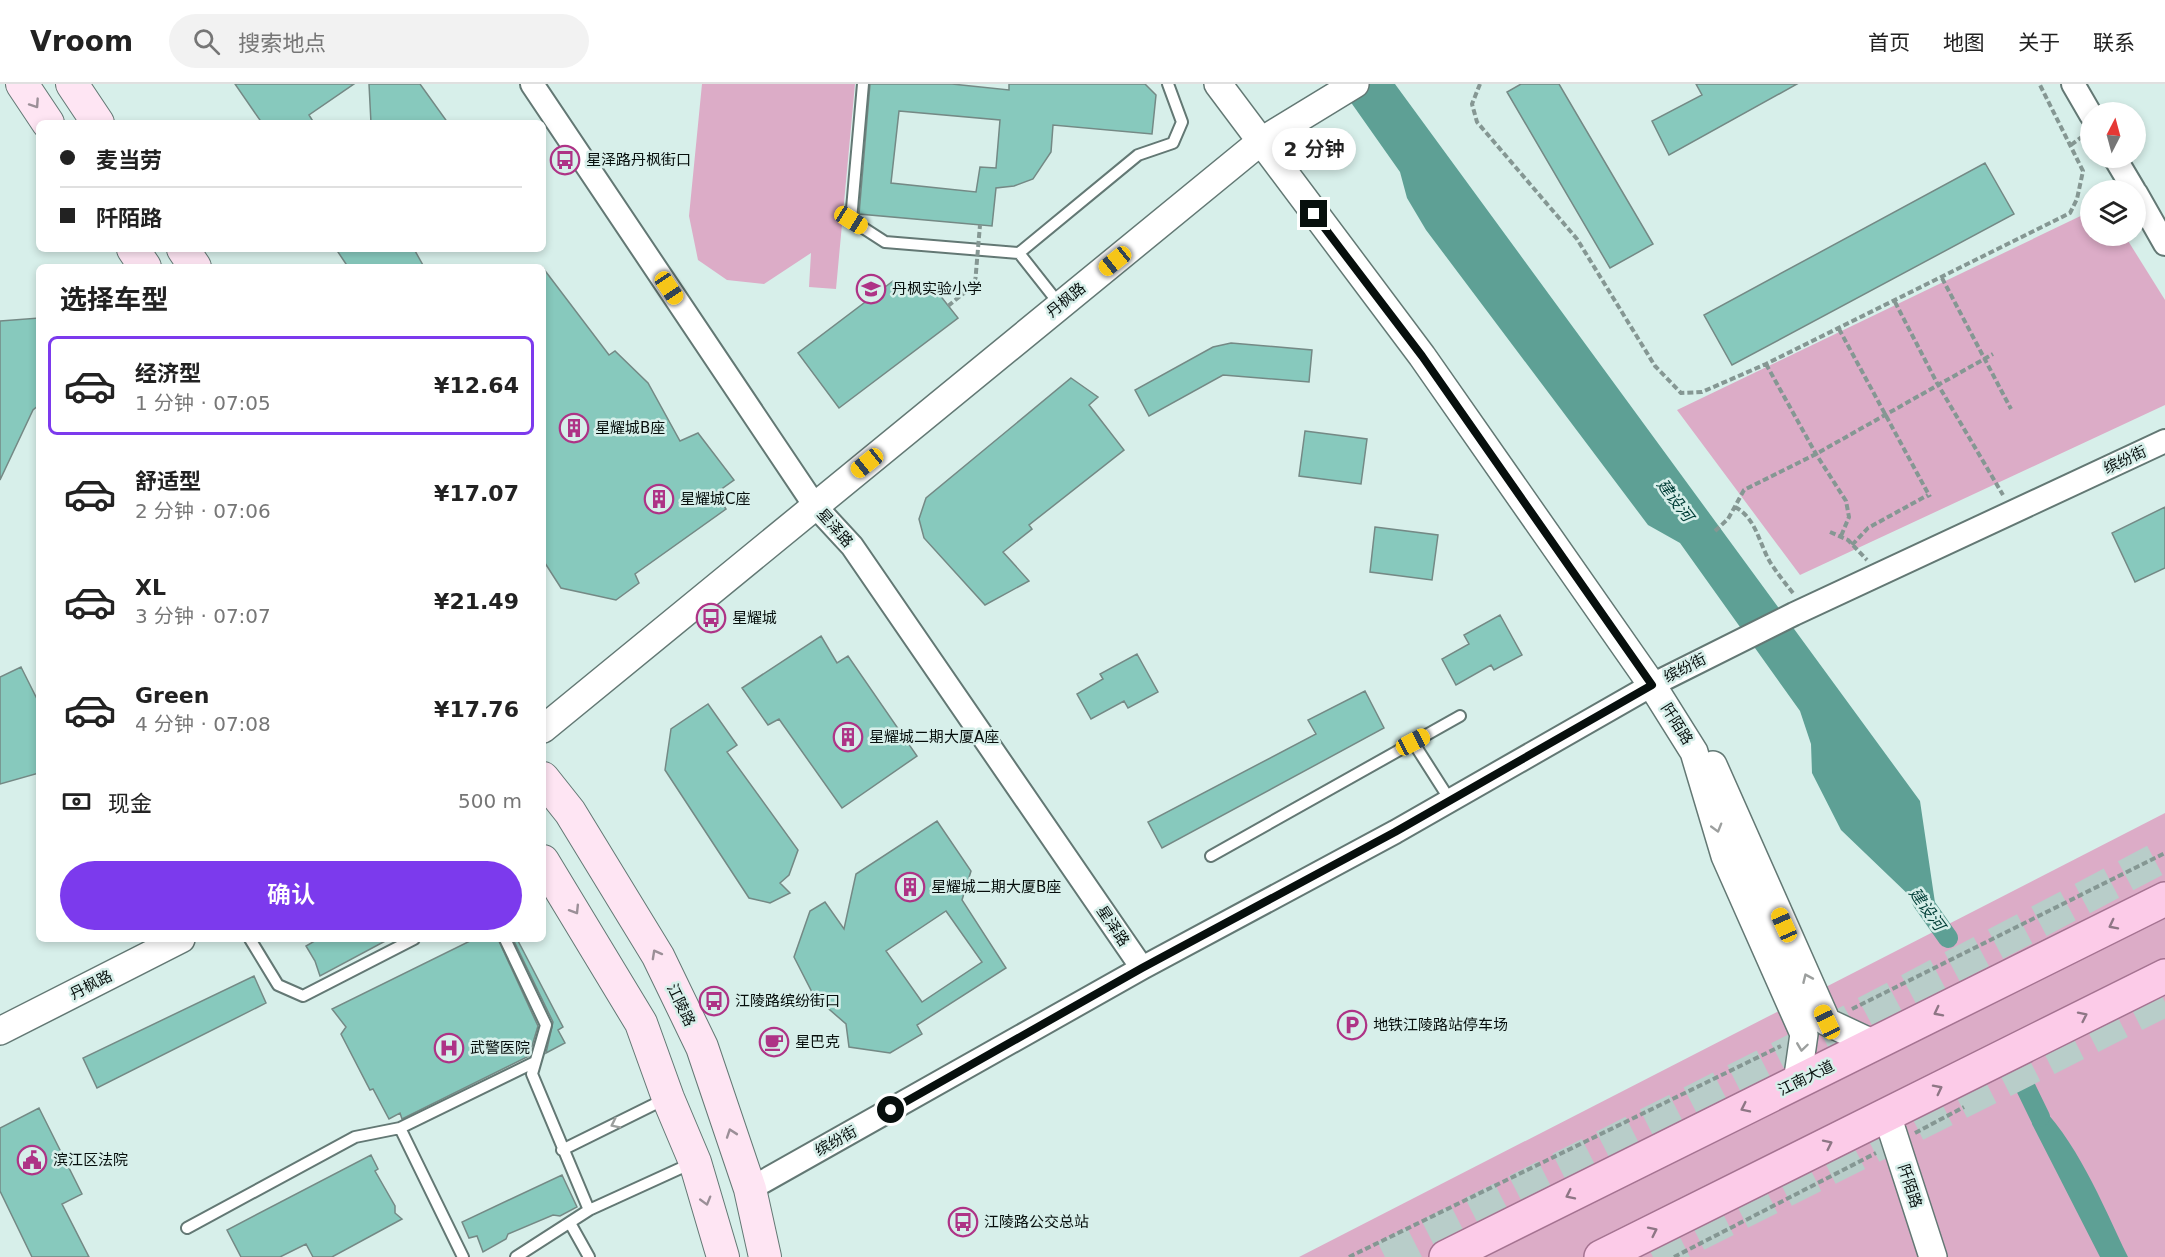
<!DOCTYPE html>
<html lang="zh">
<head>
<meta charset="utf-8">
<style>
  :root { --surface:#fff; --page:#f2f2f2; --text:#222; --muted:#767676; --line:#e0e0e0; --accent:#7c3aed }
  body { margin:0; font-family:"DejaVu Sans","Noto Sans SC",sans-serif; background:var(--page); color:var(--text); height:100vh; display:flex; flex-direction:column; font-size:22px; white-space:nowrap }
  * { box-sizing:border-box; margin:0 }
  p { font-size:20px; color:var(--muted) }
  .icon { flex:none; width:33px; height:33px; fill:none; stroke:currentColor; stroke-width:2; stroke-linecap:round; stroke-linejoin:round }
  .map { position:relative; flex:1; overflow:hidden }
  .sheet { position:absolute; left:36px; top:180px; width:510px; height:678px; display:flex; flex-direction:column; background:var(--surface); border-radius:9px; box-shadow:0 3px 9px #0003 }
  .sheet>* { flex:none }
  .top-card { position:absolute; left:36px; top:36px; width:510px; height:132px; border-radius:9px; box-shadow:0 3px 9px #0003; display:grid; align-content:center; height:132px; padding:0 24px; background:var(--surface) }
  .needle { width:39px; rotate:6deg }
  .controls { position:absolute; left:2080px; top:18px; display:grid; gap:12px }
  .controls a { display:grid; place-items:center; width:66px; height:66px; border-radius:50%; background:var(--surface); box-shadow:0 3px 9px #0003; font-size:30px }
  .end { position:absolute; width:27px; height:27px; margin:-14px; border:8px solid #070f0d; background:#fff; box-shadow:0 0 0 3px #fff }
  .from { border-radius:50% }
  .bubble { position:absolute; height:42px; border-radius:21px; background:var(--surface); box-shadow:0 3px 9px #0003; font-size:20px; font-weight:600; line-height:42px; text-align:center }
  .car { position:absolute; width:18px; height:36px; margin:-18px -9px; border-radius:8px; box-shadow:0 0 4px 2px #0007; background:linear-gradient(#f5c518 24%,#345 0 40%,#f5c518 0 76%,#345 0 86%,#f5c518 0) }
  .top-card b { display:flex; align-items:center; gap:21px; height:57px; font-size:22px }
  .top-card b+b { border-top:2px solid var(--line) }
  .top-card i { width:15px; height:15px; background:var(--text) }
  ul { padding:0; list-style:none }
  li { display:flex; align-items:center; gap:18px; height:99px; margin:0 12px 9px; padding:0 12px; border:3px solid transparent; border-radius:9px }
  li div { flex:1 }
  li b { display:block; font-size:22px }
  li em { font-style:normal; font-weight:600 }
  li.current { border-color:var(--accent) }
  li>.icon { width:54px; height:54px; stroke-width:1.5 }
  h2 { padding:0 24px; font-size:27px; line-height:72px }
  .pay { display:flex; align-items:center; gap:15px; height:66px; padding:0 24px; font-size:22px }
  .pay p { margin-inline-start:auto }
  .action { display:flex; gap:12px; margin-top:auto; padding:12px 24px }
  .action a { flex:1; height:69px; border-radius:36px; background:var(--accent); color:#fff; font-size:24px; font-weight:600; line-height:69px; text-align:center }
  header { display:flex; align-items:center; gap:36px; box-sizing:border-box; height:84px; padding:0 30px; background:var(--surface); border-bottom:2px solid var(--line) }
  header strong { font-size:28px }
  nav { display:flex; gap:33px; margin-inline-start:auto; font-size:21px }
  .search { width:420px; height:54px; background:var(--page); display:flex; align-items:center; gap:15px; box-sizing:border-box; padding:0 21px; border-radius:33px; color:var(--muted); font-size:22px }
  .map>svg:first-child { display:block }
  .green { fill:#dcacc7 }
  .water { fill:#5ea095 }
  .lines { fill:none; stroke-linecap:round; stroke-linejoin:round }
  .canal { stroke:#5ea095; stroke-width:20 }
  .building { fill:#87c9bd; stroke:#748985; stroke-width:1.5; fill-rule:evenodd }
  .trunk-tunnel { stroke:#b8cdc9; stroke-width:33; stroke-dasharray:33 16; stroke-linecap:butt }
  .service-casing { stroke:#637874; stroke-width:14 }
  .minor-casing { stroke:#637874; stroke-width:26 }
  .tertiary-casing { stroke:#637874; stroke-width:30 }
  .secondary-casing { stroke:#637874; stroke-width:34 }
  .primary-casing { stroke:#a57391; stroke-width:36 }
  .path { stroke:#859793; stroke-width:4; stroke-dasharray:6 3; stroke-linecap:butt }
  .service { stroke:#fff; stroke-width:10 }
  .minor { stroke:#fff; stroke-width:22 }
  .tertiary { stroke:#fff; stroke-width:27 }
  .secondary { stroke:#fee5f3; stroke-width:32 }
  .primary { stroke:#fccbe8; stroke-width:33 }
  .path-bridge { stroke:#859793; stroke-width:4; stroke-dasharray:6 3; stroke-linecap:butt }
  .oneway { stroke:#9b8f97 }
  .oneway2 { stroke:#9c9f9e }
  .oneway3 { stroke:#8e7685 }
  .route { stroke:#070f0d; stroke-width:8 }
  .labels { text-anchor:middle; dominant-baseline:central; stroke-width:5; stroke-linejoin:round; paint-order:stroke }
  .poi-label { font-size:15px; fill:#070f0d; stroke:#d7efea; text-anchor:start }
  .street-label { font-size:15px; fill:#070f0d; stroke:#d7efea }
  .water-label { font-size:16px; font-style:italic; fill:#003e37; stroke:#d7efea }
</style>
</head>
<body>
<header>
<strong>Vroom</strong>
<div class="search"><svg class="icon" aria-label="search" viewBox="0 0 24 24"><circle cx="10" cy="10" r="6"/><path d="M15 15l6 6"/></svg>搜索地点</div>
<nav><a>首页</a><a>地图</a><a>关于</a><a>联系</a></nav>
</header>
<div class="map">
<svg width="2165" height="1173" viewBox="0 0 2165 1173">
  <rect width="100%" height="100%" fill="#d7efea"/>
  <path class="green" d="M702,0H855L836,205L809,203L811,169L764,200L727,196L698,176L689,132Z
    M2091,127V152H2125L2165,216V321L1800,491L1677,326Z
    M2165,729V1173H1299Z"/>
  <path class="water" d="M1338,0H1395L1920,717L1938,839L1841,746L1812,689L1811,660L1800,627L1680,459L1648,441L1426,146L1407,114L1400,88Z
    M2028,1009C2076,1053 2100,1115 2128,1173H2100L2032,1040Z"/>
  <g class="lines">
    <path class="canal" d="M1922,817L1948,854
      M2022,996L2040,1033"/>
  </g>
  <path class="building" d="M235,0H354L309,31L314,39H262Z
    M369,0H420L448,39H371Z
    M870,0H952L1009,6V0H1145L1156,11L1152,50L1053,41L1051,68L1033,95L1014,102L996,104L992,142L859,130ZM899,27L1000,36L996,84L980,83L976,108L891,99Z
    M1521,0H1559L1653,160L1610,184L1507,8Z
    M1696,0H1797L1669,71L1652,37L1702,11Z
    M1985,79L2014,130L1732,281L1704,231Z
    M336,165H414L424,183H348Z
    M543,184L609,271L615,267L648,299L680,357L698,349L734,396L716,409L726,425L635,490L639,499L616,516L561,504L543,476Z
    M893,197L935,205L958,234L839,324L798,269Z
    M39,234V321L33,326L0,396V237Z
    M1231,259L1312,266L1309,298L1223,291L1149,332L1135,306L1213,263Z
    M1071,294L1098,313L1089,321L1124,366L1029,441L1032,445L1003,468L1029,497L985,521L924,454L919,435L926,414Z
    M1305,347L1367,355L1361,400L1299,392Z
    M2165,423V484L2135,498L2112,449Z
    M1375,443L1438,451L1432,496L1370,488Z
    M1500,531L1522,571L1494,586L1491,581L1456,601L1442,575L1469,560L1464,551Z
    M821,552L837,579L848,572L917,672L842,724L779,635L768,641L742,604Z
    M1137,570L1158,608L1128,624L1124,617L1091,635L1077,610L1103,595L1100,590Z
    M21,583L39,619V689L0,700V593Z
    M1365,607L1384,644L1162,764L1148,738L1316,650L1308,636Z
    M708,620L737,661L727,668L798,766L789,791L780,799L790,809L770,819L749,814L665,686L671,645Z
    M937,737L971,787L962,816L1006,884L917,941L922,950L890,969L849,963L846,940L814,912L794,873L810,827L825,818L844,845L856,790ZM946,827L982,878L922,918L886,867Z
    M318,855H389L320,892L315,877L306,862Z
    M474,855H498L538,942L529,972L402,1035L400,1029L389,1035L373,1005L370,1006L341,950L346,943L332,925Z
    M513,855H517L563,943L558,946L565,959L546,969L553,938Z
    M254,892L266,919L97,1004L83,974Z
    M39,1024L82,1110L62,1120L89,1173H32L0,1107V1044Z
    M371,1071L378,1085L375,1087L395,1122V1129L402,1135L332,1173H313L306,1160L280,1173H241L227,1146Z
    M562,1091L577,1123L560,1132L553,1131L508,1150L506,1155L483,1168L477,1152L469,1154L462,1138Z"/>
  <g class="lines">
    <path class="trunk-tunnel" d="M1385,1173L1800,963L2165,771
      M1653,1173L2165,916"/>
    <g class="service-casing">
      <path id="service" d="M863,0L851,136L885,158L1019,169
        M1060,221L1019,169L1138,71L1173,59L1182,38L1168,0
        M1413,658L1450,716
        M1211,772L1460,632
        M250,855L278,901L303,912L414,855
        M505,855L546,941L532,990L589,1126L516,1173
        M562,1066L665,1015
        M589,1126L692,1079
        M570,1139L589,1173
        M187,1144L355,1053L400,1044
        M463,1173L400,1044L535,978"/>
    </g>
    <g class="minor-casing">
      <path id="minor" d="M532,0L815,422L852,462L1142,884
        M2073,0L2091,31
        M2115,74L2134,106
        M2136,109L2165,160
        M750,1105L1142,884L1395,748L1652,601L1794,530L2165,357"/>
    </g>
    <g class="tertiary-casing">
      <path id="tertiary" d="M1218,0L1422,272L1652,601L1694,668L1725,772L1804,950L1797,999
        M543,645L1260,58L1355,0
        M1713,681L1827,938L1874,960
        M0,947L181,855
        M1887,1031L1933,1173"/>
    </g>
    <g class="secondary-casing">
      <path id="secondary" d="M22,0L48,39
        M72,0L98,39
        M133,165L145,183
        M183,165L195,183
        M543,694L570,728L658,872L702,963L750,1105L765,1173
        M543,777L641,939L668,1014L695,1078L723,1173"/>
    </g>
    <g class="primary-casing">
      <path id="primary" d="M1446,1173L2165,815
        M1601,1173L2165,892"/>
    </g>
    <path class="path" d="M1480,0L1472,20L1477,38L1577,155L1655,282L1681,309L1702,308L1766,280L2070,129L2077,115L2083,87L2040,1
      M2071,61L2087,49
      M1942,194L2011,325
      M1895,218L1937,299L2003,411
      M1839,245L1930,413
      M1766,280L1816,370L1846,417L1849,433L1841,452
      M1735,423C1756,434 1759,459 1770,478C1777,489 1785,499 1793,509
      M1715,447L1728,435L1744,406L1816,370L1993,270
      M1830,448L1848,456L1867,476
      M1852,461L1868,444L1928,411
      M1852,925L2165,769
      M1915,1049L1964,1023
      M1349,1173L1781,962
      M1674,1173L1876,1069"/>
    <use href="#service" class="service"/>
    <use href="#minor" class="minor"/>
    <use href="#tertiary" class="tertiary"/>
    <use href="#secondary" class="secondary"/>
    <use href="#primary" class="primary"/>
    <path class="path-bridge" d="M948,222L975,200L980,141"/>
  </g>
  <defs><path id="oneway-chevron" d="M-2-3.5L2.5 0L-2 3.5" fill="none" stroke-width="1.6" stroke-linecap="round" stroke-linejoin="round" transform="scale(1.5)"/></defs>
  <g class="oneway">
    <use href="#oneway-chevron" transform="translate(35 20) rotate(56)"/>
    <use href="#oneway-chevron" transform="translate(575 826) rotate(58)"/>
    <use href="#oneway-chevron" transform="translate(656 870) rotate(-119)"/>
    <use href="#oneway-chevron" transform="translate(731 1049) rotate(-109)"/>
    <use href="#oneway-chevron" transform="translate(706 1117) rotate(74)"/>
  </g>
  <g class="oneway2">
    <use href="#oneway-chevron" transform="translate(1717 744) rotate(74)"/>
    <use href="#oneway-chevron" transform="translate(1807 894) rotate(-114)"/>
    <use href="#oneway-chevron" transform="translate(1802 963) rotate(98)"/>
    <use href="#oneway-chevron" transform="translate(615 1040) rotate(154)"/>
  </g>
  <g class="oneway3">
    <use href="#oneway-chevron" transform="translate(2113 841) rotate(153)"/>
    <use href="#oneway-chevron" transform="translate(1938 928) rotate(153)"/>
    <use href="#oneway-chevron" transform="translate(2083 932) rotate(-26)"/>
    <use href="#oneway-chevron" transform="translate(1938 1005) rotate(-27)"/>
    <use href="#oneway-chevron" transform="translate(1745 1024) rotate(154)"/>
    <use href="#oneway-chevron" transform="translate(1828 1060) rotate(-26)"/>
    <use href="#oneway-chevron" transform="translate(1570 1111) rotate(154)"/>
    <use href="#oneway-chevron" transform="translate(1653 1147) rotate(-26)"/>
  </g>
  <g class="lines">
    <path class="route" d="M891,1026L1142,884L1395,748L1652,601L1422,272L1314,130"/>
  </g>
  <defs>
    <g id="bus-ring" transform="scale(1.5)"><circle r="9.5" fill="#d7efea" stroke="#ae3386" stroke-width="1.5"/><path d="M-5-6H5V4H4V6H2V4H-2V6H-4V4H-5ZM-3.5-4V0h7V-4ZM-3.5 1.2v1.5H-2V1.2ZM2 1.2v1.5H3.5V1.2Z" fill="#ae3386"/></g>
    <g id="school-ring" transform="scale(1.5)"><circle r="9.5" fill="#d7efea" stroke="#ae3386" stroke-width="1.5"/><path d="M0-5L7-2L0 1L-7-2ZM-4 1L0 2.5L4 1V4Q0 6-4 4Z" fill="#ae3386"/></g>
    <g id="building-ring" transform="scale(1.5)"><circle r="9.5" fill="#d7efea" stroke="#ae3386" stroke-width="1.5"/><path d="M-4-6H4V6H1V3H-1V6H-4ZM-2.5-4.3h1.7v1.8h-1.7ZM.8-4.3h1.7v1.8H.8ZM-2.5-1h1.7V.8h-1.7ZM.8-1h1.7V.8H.8Z" fill="#ae3386"/></g>
    <g id="parking-ring" transform="scale(1.5)"><circle r="9.5" fill="#d7efea" stroke="#ae3386" stroke-width="1.5"/><path d="M-3.5-5.5H1a3.5 3.5 0 0 1 0 7H-1V5.5H-3.5ZM-1-3.4V-.6H.8a1.4 1.4 0 0 0 0-2.8Z" fill="#ae3386"/></g>
    <g id="cafe-ring" transform="scale(1.5)"><circle r="9.5" fill="#d7efea" stroke="#ae3386" stroke-width="1.5"/><path d="M-5.5-4.5H6V0H3Q3 3.5 0 3.5H-2.5Q-5.5 3.5-5.5 0ZM3-3.2v2h1.7v-2ZM-6 4.5H4V6H-6Z" fill="#ae3386"/></g>
    <g id="hospital-ring" transform="scale(1.5)"><circle r="9.5" fill="#d7efea" stroke="#ae3386" stroke-width="1.5"/><path d="M-5-5h3v3.5h4V-5h3V5h-3V1.5h-4V5h-3Z" fill="#ae3386"/></g>
    <g id="civic-ring" transform="scale(1.5)"><circle r="9.5" fill="#d7efea" stroke="#ae3386" stroke-width="1.5"/><path d="M-.6-6.5H3V-4.5H.6V-3L4-1V1h2V6H-6V1h2V-1L-.6-3ZM-1.2 2.5V6h2.4V2.5Z" fill="#ae3386"/></g>
  </defs>
  <g fill-rule="evenodd">
    <use href="#bus-ring" x="565" y="76"/>
    <use href="#school-ring" x="871" y="205"/>
    <use href="#building-ring" x="574" y="344"/>
    <use href="#building-ring" x="659" y="415"/>
    <use href="#bus-ring" x="711" y="534"/>
    <use href="#building-ring" x="848" y="653"/>
    <use href="#building-ring" x="910" y="803"/>
    <use href="#bus-ring" x="714" y="917"/>
    <use href="#parking-ring" x="1352" y="941"/>
    <use href="#cafe-ring" x="774" y="958"/>
    <use href="#hospital-ring" x="449" y="964"/>
    <use href="#civic-ring" x="32" y="1076"/>
    <use href="#bus-ring" x="963" y="1138"/>
  </g>
  <g class="labels">
    <g class="poi-label">
      <text x="586" y="76">星泽路丹枫街口</text>
      <text x="892" y="205">丹枫实验小学</text>
      <text x="595" y="344">星耀城B座</text>
      <text x="680" y="415">星耀城C座</text>
      <text x="732" y="534">星耀城</text>
      <text x="869" y="653">星耀城二期大厦A座</text>
      <text x="931" y="803">星耀城二期大厦B座</text>
      <text x="735" y="917">江陵路缤纷街口</text>
      <text x="1373" y="941">地铁江陵路站停车场</text>
      <text x="795" y="958">星巴克</text>
      <text x="470" y="964">武警医院</text>
      <text x="53" y="1076">滨江区法院</text>
      <text x="984" y="1138">江陵路公交总站</text>
    </g>
    <g class="street-label">
      <text transform="translate(1066 216) rotate(-39)">丹枫路</text>
      <text transform="translate(2125 376) rotate(-25)">缤纷街</text>
      <text transform="translate(835 444) rotate(48)">星泽路</text>
      <text transform="translate(1685 584) rotate(-27)">缤纷街</text>
      <text transform="translate(1677 640) rotate(58)">阡陌路</text>
      <text transform="translate(1113 842) rotate(56)">星泽路</text>
      <text transform="translate(91 901) rotate(-27)">丹枫路</text>
      <text transform="translate(681 921) rotate(64)">江陵路</text>
      <text transform="translate(1806 994) rotate(-26)">江南大道</text>
      <text transform="translate(836 1057) rotate(-29)">缤纷街</text>
      <text transform="translate(1910 1102) rotate(72)">阡陌路</text>
    </g>
    <g class="water-label">
      <text transform="translate(1675 416) rotate(53)">建设河</text>
      <text transform="translate(1927 825) rotate(54)">建设河</text>
    </g>
  </g>
</svg>
<div class="controls">
<a><svg class="needle" viewBox="-14 -14 28 28"><path d="M0-13l5 13h-10z" fill="#e53935"/><path d="M0 13l5-13h-10z" fill="#767676"/></svg></a>
<a><svg class="icon" aria-label="layers" viewBox="0 0 24 24"><path d="M12 4l9 5-9 5-9-5zM3 14l9 5 9-5"/></svg></a>
</div>
<i class="end from" style="left:891px;top:1026px"></i>
<i class="end" style="left:1314px;top:130px"></i>
<div class="bubble" style="left:1272px;top:44px;width:84px">2 分钟</div>
<i class="car" style="left:851px;top:136px;rotate:122deg"></i>
<i class="car" style="left:1115px;top:177px;rotate:231deg"></i>
<i class="car" style="left:669px;top:204px;rotate:146deg"></i>
<i class="car" style="left:867px;top:379px;rotate:231deg"></i>
<i class="car" style="left:1413px;top:658px;rotate:62deg"></i>
<i class="car" style="left:1784px;top:841px;rotate:336deg"></i>
<i class="car" style="left:1827px;top:938px;rotate:335deg"></i>
<div class="top-card">
<b><i class="from"></i>麦当劳</b>
<b><i></i>阡陌路</b>
</div>
<section class="sheet">
<h2>选择车型</h2>
<ul>
<li class="current"><svg class="icon" aria-label="car" viewBox="0 0 24 24"><path d="M5 17H2v-5l4-1 3-4h7l3 4 3 1v5h-3M9 17h6M6 11h13"/><circle cx="7" cy="17" r="2"/><circle cx="17" cy="17" r="2"/></svg><div><b>经济型</b><p>1 分钟 · 07:05</p></div><em>¥12.64</em></li>
<li><svg class="icon" aria-label="car" viewBox="0 0 24 24"><path d="M5 17H2v-5l4-1 3-4h7l3 4 3 1v5h-3M9 17h6M6 11h13"/><circle cx="7" cy="17" r="2"/><circle cx="17" cy="17" r="2"/></svg><div><b>舒适型</b><p>2 分钟 · 07:06</p></div><em>¥17.07</em></li>
<li><svg class="icon" aria-label="car" viewBox="0 0 24 24"><path d="M5 17H2v-5l4-1 3-4h7l3 4 3 1v5h-3M9 17h6M6 11h13"/><circle cx="7" cy="17" r="2"/><circle cx="17" cy="17" r="2"/></svg><div><b>XL</b><p>3 分钟 · 07:07</p></div><em>¥21.49</em></li>
<li><svg class="icon" aria-label="car" viewBox="0 0 24 24"><path d="M5 17H2v-5l4-1 3-4h7l3 4 3 1v5h-3M9 17h6M6 11h13"/><circle cx="7" cy="17" r="2"/><circle cx="17" cy="17" r="2"/></svg><div><b>Green</b><p>4 分钟 · 07:08</p></div><em>¥17.76</em></li>
</ul>
<div class="pay"><svg class="icon" aria-label="cash" viewBox="0 0 24 24"><path d="M3 7h18v10H3z"/><circle cx="12" cy="12" r="2"/></svg>现金<p>500 m</p></div>
<div class="action"><a>确认</a></div>
</section>
</div>
</body>
</html>
